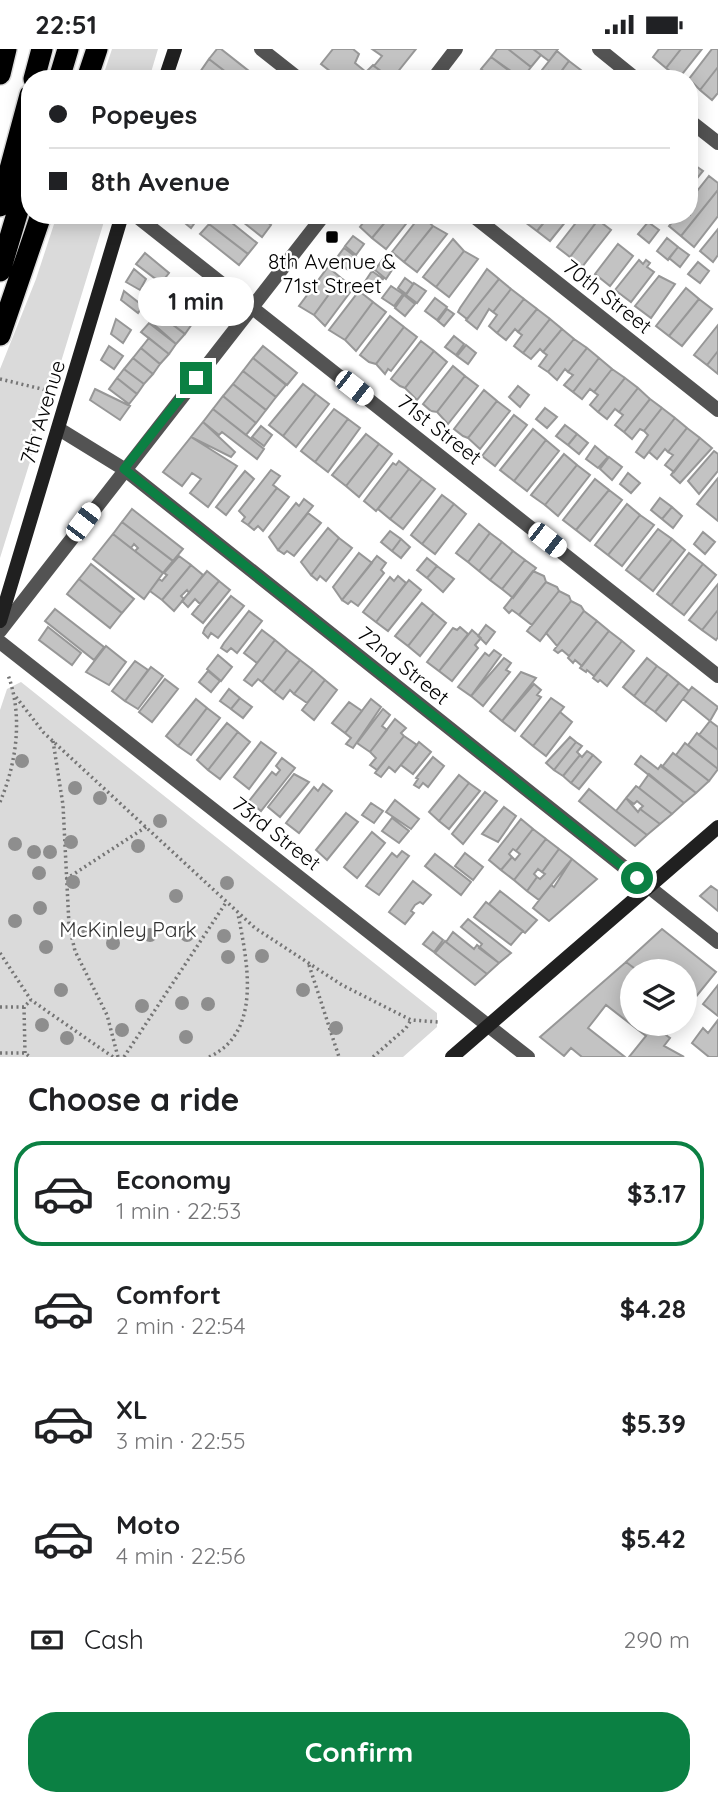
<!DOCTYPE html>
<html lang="en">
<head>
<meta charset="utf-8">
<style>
  :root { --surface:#fff; --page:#f6f6f6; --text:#202124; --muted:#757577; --line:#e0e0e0; --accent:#0b8043 }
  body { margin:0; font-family:Quicksand,sans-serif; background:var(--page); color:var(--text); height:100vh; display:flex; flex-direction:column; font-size:26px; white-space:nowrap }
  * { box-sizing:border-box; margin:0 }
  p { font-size:23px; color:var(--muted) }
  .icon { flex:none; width:38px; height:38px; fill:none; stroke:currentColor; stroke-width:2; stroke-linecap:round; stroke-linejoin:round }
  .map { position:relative; height:1008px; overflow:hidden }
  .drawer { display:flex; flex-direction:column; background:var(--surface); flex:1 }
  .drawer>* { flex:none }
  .top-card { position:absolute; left:21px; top:21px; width:677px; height:154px; border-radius:28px; box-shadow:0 4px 18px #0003; display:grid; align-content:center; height:154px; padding:0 28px; background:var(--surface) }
  .buttons { position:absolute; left:620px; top:910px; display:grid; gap:14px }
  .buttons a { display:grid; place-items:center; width:77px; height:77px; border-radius:50%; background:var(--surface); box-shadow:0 4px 18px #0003; font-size:35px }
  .end { position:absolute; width:32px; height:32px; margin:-16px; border:9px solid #0b8043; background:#fff; box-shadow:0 0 0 4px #fff }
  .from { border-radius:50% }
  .bubble { position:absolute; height:49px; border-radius:24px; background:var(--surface); box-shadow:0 4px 18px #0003; font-size:23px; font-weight:800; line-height:49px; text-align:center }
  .car { position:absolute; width:21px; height:42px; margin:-21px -10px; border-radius:9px; box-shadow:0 0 5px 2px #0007; background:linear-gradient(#fff 24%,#345 0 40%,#fff 0 76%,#345 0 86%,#fff 0) }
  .top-card b { display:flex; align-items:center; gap:24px; height:66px; font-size:26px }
  .top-card b+b { border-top:2px solid var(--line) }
  .top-card i { width:18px; height:18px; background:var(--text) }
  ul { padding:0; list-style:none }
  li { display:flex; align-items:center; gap:21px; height:105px; margin:0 14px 10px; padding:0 14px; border:4px solid transparent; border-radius:28px }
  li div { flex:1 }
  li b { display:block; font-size:26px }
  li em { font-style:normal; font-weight:800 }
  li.active { border-color:var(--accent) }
  li>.icon { width:63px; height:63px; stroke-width:1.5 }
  h2 { padding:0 28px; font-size:32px; line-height:84px }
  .pay { display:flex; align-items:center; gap:18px; height:77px; padding:0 28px; font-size:26px }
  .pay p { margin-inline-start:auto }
  .button { display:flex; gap:14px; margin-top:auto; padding:14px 28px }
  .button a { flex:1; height:80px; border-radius:28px; background:var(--accent); color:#fff; font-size:28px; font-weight:800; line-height:80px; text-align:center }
  .status { display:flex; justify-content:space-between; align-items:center; height:49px; padding:0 35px; background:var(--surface); direction:ltr }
  .status svg { height:19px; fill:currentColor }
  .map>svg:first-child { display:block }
  .green { fill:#dadada }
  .building { fill:#c3c3c3; stroke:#979797; stroke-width:2 }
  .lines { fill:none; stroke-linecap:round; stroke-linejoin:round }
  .motorway-casing { stroke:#dbdbdb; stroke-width:24 }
  .path { stroke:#757575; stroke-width:3.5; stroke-dasharray:2 3.5; stroke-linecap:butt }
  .minor { stroke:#535353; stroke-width:14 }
  .secondary { stroke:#202020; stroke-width:14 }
  .motorway { stroke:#000; stroke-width:21 }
  .tree { fill:#8e8e8e }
  .route { stroke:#0b8043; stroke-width:9 }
  .poi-dot { fill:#000; stroke:#fff; stroke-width:2.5 }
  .labels { text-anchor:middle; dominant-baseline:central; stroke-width:5; stroke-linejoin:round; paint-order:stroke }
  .poi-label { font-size:21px; fill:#000; stroke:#fff }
  .street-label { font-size:21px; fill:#000; stroke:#fff }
  .park-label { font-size:21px; fill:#313131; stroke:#fff }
</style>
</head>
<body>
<div class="status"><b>22:51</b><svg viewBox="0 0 49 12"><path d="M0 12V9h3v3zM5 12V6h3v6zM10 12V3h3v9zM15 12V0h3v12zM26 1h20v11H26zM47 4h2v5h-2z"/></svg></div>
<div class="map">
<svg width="718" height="1008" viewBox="0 0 718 1008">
  <rect width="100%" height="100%" fill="#fff"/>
  <path class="green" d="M112,0H158L149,30H102Z
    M57,166H106L53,339L45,337L25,400L33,403L0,509V320L36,230Z
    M21,633L437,964V978L403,1008H0V661L7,640Z"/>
  <path class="building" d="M217,0H221L259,30H235L209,10Z
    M333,0H353L359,5L355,14L366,23L373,16L390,30H340L321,15Z
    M372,0H416L392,30L374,17L382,7Z
    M497,0H508L531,18L522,30L491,8Z
    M508,0H533L541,6L531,18Z
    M533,0H558L549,12Z
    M659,0H681L666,19L653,8Z
    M681,0H702L679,29L666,19Z
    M712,0H718V18L700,41L689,30Z
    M557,2L569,12L557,28L549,22L544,30H535Z
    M491,8L520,30H493L481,20Z
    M209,10L235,30H209L200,23Z
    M569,12L582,22L576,30H559L557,28Z
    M718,18V44L712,51L700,41Z
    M690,113L703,122L690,138Z
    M709,127L718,134V141L681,187L669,177L678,166H690V151Z
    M718,141V167L694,198L681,187Z
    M182,166H198L199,168L191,179L180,170Z
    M215,166H222L257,194L248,205L209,175Z
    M234,166H258L271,176L262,188Z
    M369,166H391L372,189L360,178Z
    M391,166H413L386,200L372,189Z
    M421,166L433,177L404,213L392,203Z
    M530,166H550L537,182L525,173Z
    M550,166H571L550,192L537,182Z
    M582,166H592L598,171L570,208L557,198Z
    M598,171L611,181L582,218L570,208Z
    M648,173L659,181L649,194L638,185Z
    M209,175L248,205L239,216L200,185Z
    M433,177L447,185L417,223L404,213Z
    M718,180V206L713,213L700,202Z
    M353,187L364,195L356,206L345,197Z
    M667,189L678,198L668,211L657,202Z
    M453,190L464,202L436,238L423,228Z
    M618,195L633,207L610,237L595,225Z
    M678,198L689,206L680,218L669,209Z
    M344,199L356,208L347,220L335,211Z
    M464,202L478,210L449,248L436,238Z
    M145,204L169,224L161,234L136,215Z
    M383,210L394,218L386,230L375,221Z
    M639,211L643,215L646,211L650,214L647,218L654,223L631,253L615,241Z
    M698,213L709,222L700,234L688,225Z
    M328,218L341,229L314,266L299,257Z
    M134,220L146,230L140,241L126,233Z
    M487,220L499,230L467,270L458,263L460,259Z
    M372,222L383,230L375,242L364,234Z
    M659,227L675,235L651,269L635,257Z
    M341,229L354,238L325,277L314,266Z
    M405,229L413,235L406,245L398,239Z
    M499,230L511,240L493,263L489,260L477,280L466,271Z
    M414,234L426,242L417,254L406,246Z
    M391,237L403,245L394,257L382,249Z
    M189,238L209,254L200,265L181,249Z
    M686,239L699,250L669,287L656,277Z
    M511,240L524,250L497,284L489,277L497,266L493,263Z
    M124,242L143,257L138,264L121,251Z
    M359,242L373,253L345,291L329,281Z
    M171,245L200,265L192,275L165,253Z
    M404,246L415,255L405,267L395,259Z
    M435,249L447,258L437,271L425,262Z
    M524,250L537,260L518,283L515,280L506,291L497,284Z
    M699,250L712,260L682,297L669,287Z
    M373,253L386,263L356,302L345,291Z
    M172,259L192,275L185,285L164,269Z
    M447,260L454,265L444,277L438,272Z
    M537,260L550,270L523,304L514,297L522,286L518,283Z
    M155,266L162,272L164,269L185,285L176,295L150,272Z
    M390,267L404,278L376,315L369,313L360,306Z
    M116,270L131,281L123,294L111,285Z
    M550,270L562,280L543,303L540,300L531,310L523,304Z
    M149,274L176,295L169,305L141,283Z
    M718,276V302L707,316L694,306Z
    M404,278L417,288L391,322L388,320L385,325L376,315Z
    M562,280L574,290L548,323L539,317L547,306L543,303Z
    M454,287L464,295L456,306L445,298Z
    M149,289L169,305L160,315L141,299Z
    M574,290L587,299L568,323L565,320L557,331L548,323Z
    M421,292L434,302L405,339L400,337L391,330Z
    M466,296L476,304L468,315L457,307Z
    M109,297L123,307L114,320L101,311Z
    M263,297L297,324L287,336L253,309Z
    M141,299L160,315L153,325L133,309Z
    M587,299L599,309L573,343L564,336L573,326L568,323Z
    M434,302L447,313L417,351L405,339Z
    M718,302V325L707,316Z
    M133,309L153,325L144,335L124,320Z
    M253,309L286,336L276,348L243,322Z
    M599,309L612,320L594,343L590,340L582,350L573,343Z
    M453,317L465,327L437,363L431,362L423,355Z
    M124,320L144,335L137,345L117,329Z
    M612,320L625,329L598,363L590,356L598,346L594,343Z
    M243,322L276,348L266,361L233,335Z
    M465,327L478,337L448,375L437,363Z
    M117,329L137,345L129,355L109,340Z
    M625,329L638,339L619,363L615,360L607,370L598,363Z
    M233,335L266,361L256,374L223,347Z
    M303,335L316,345L283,387L269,376Z
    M518,337L529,346L520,358L509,348Z
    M638,339L650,350L624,383L615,376L623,366L619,363Z
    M95,340L130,357L120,371L90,351Z
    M484,341L497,352L468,389L463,387L454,380Z
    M316,345L329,355L296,398L283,387Z
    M223,347L256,374L246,386L213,360Z
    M650,350L662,359L644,382L640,380L632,390L624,383Z
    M497,352L510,362L480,400L468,389Z
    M545,359L557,368L547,379L536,370Z
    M662,359L675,369L644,409L636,403L648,386L644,382Z
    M213,360L264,400L257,410L222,383L219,386L203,373Z
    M334,360L348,370L315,413L301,402Z
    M514,366L527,376L495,417L482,407Z
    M675,369L687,379L668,403L665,400L657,410L649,403Z
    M348,370L360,379L328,423L315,413Z
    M203,373L235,403L231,408L191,388Z
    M565,376L577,385L568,396L556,387Z
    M261,377L272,386L264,397L252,388Z
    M687,379L700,389L674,423L665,416L673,406L668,403Z
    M533,380L546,391L514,432L500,421Z
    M366,385L379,395L346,437L332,426Z
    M577,385L588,394L579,405L568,396Z
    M191,388L237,417L208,458L190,444L201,430L192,424L182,437L163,423Z
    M700,389L712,399L680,434L671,426Z
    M546,391L559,402L527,442L514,432Z
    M379,395L392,405L359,448L346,437Z
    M595,397L608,408L598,419L586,410Z
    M714,402L718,405V422L699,445L688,432Z
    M564,405L577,416L545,456L531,446Z
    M609,408L622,418L612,431L600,420Z
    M399,412L409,420L376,462L364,452L393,414L396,416Z
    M577,416L590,426L558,467L545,456Z
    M409,420L422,430L390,470L378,460Z
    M271,421L280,427L273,436L277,439L248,476L242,472L245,468L239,462Z
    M245,422L254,430L226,466L216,458Z
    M628,424L640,434L631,444L620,435Z
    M718,429V472L697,455Z
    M422,430L435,440L403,480L390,470Z
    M595,430L609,441L576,481L563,471Z
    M277,439L289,448L263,482L258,477L254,481L248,476Z
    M609,441L622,451L590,492L576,481Z
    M442,446L454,455L422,495L411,486Z
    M660,449L672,458L662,470L651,461Z
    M304,450L313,457L278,501L269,488L296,454L299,457Z
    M454,455L466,465L435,505L422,495Z
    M627,455L640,466L608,506L595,496Z
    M672,458L682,467L673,479L662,470Z
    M132,460L183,500L173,512L122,473Z
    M308,464L321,474L294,507L287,502L284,505L278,501Z
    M640,466L654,476L622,517L608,506Z
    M122,473L173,512L163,524L135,502L138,499L134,495L131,499L113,485Z
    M479,475L490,484L468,513L456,504Z
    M328,479L339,489L311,526L301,513Z
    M658,480L672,490L639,531L626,521Z
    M390,482L401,490L392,502L381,493Z
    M703,483L715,493L705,505L694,495Z
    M490,484L502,493L479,522L468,513Z
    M113,485L163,524L144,550L93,510Z
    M339,489L352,499L326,532L320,527L317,531L311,526Z
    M401,490L410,498L401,509L392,502Z
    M672,490L685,501L653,542L639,531Z
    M502,493L513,502L490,531L479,522Z
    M513,502L525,511L502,540L490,531Z
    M359,504L372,514L342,551L333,538Z
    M689,504L703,515L671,556L657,545Z
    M179,507L191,516L162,551L150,542L159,530L162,532L167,526L164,524Z
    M377,507L386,514L381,521L384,524L358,557L351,552L348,555L342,551Z
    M427,509L437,517L427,529L417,521Z
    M525,511L536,519L513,549L502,540Z
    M91,515L134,550L122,564L79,530Z
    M703,515L716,526L684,566L671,556Z
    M191,516L203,526L189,544L187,541L181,547L184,550L174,562L162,551Z
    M437,517L454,530L443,543L427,529Z
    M207,522L219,532L200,555L195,550L188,558L182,552Z
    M533,522L544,527L546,533L519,566L512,561L509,564L504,559Z
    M398,527L406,534L376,573L363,563L390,528L394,532Z
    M79,530L122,564L110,579L67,545Z
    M409,531L421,541L388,582L376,573Z
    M219,532L230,541L203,574L192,565Z
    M546,533L557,538L559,542L532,576L519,566Z
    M718,535V561L702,581L689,571Z
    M559,542L569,547L571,552L540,592L527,582Z
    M231,547L244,557L218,589L211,584L208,589L203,584L205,579Z
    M571,552L581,557L584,562L557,597L546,584Z
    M422,554L434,564L408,597L395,587Z
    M55,560L104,598L94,611L45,572Z
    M718,561V588L716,591L702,581Z
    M249,562L262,572L237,604L231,599L227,603L221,599L224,594Z
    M584,562L597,572L569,607L562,601L558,604L554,601Z
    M434,564L446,574L420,607L408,597Z
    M597,572L609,582L582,617L575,611L573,614L568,609Z
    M486,576L495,583L486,595L478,587Z
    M48,578L81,604L72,616L39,591Z
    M460,578L468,585L439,622L427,613L453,579L457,581Z
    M262,581L275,591L257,614L244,604Z
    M472,581L481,589L475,596L478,599L452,632L439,622Z
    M609,582L622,592L594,627L587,621L586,623L580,619Z
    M275,591L287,601L262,633L258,630L252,637L244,631Z
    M622,592L634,602L607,637L600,631L598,633L593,629Z
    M106,597L126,613L109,636L86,623Z
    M287,601L300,611L274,643L262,633Z
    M494,601L501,606L471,647L458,638L485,604L489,607Z
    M218,606L232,618L221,632L207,620Z
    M504,609L511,614L506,621L510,623L483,657L471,647Z
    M647,609L657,617L634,647L623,638Z
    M300,611L313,621L294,645L290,641L283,650L274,643Z
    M135,612L148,621L125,652L112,642Z
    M657,617L668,625L644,655L634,647Z
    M151,618L163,627L138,660L125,652Z
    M313,621L325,631L307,654L294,645Z
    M208,622L220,632L211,643L199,633Z
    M521,623L536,629L502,672L490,662Z
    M668,625L679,634L655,663L644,655Z
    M165,630L178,640L152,673L139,663Z
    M325,631L337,641L314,671L302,661Z
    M679,634L689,642L666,672L655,663Z
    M534,635L541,641L537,646L541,648L515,682L502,672Z
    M692,638L718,658L710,672L683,650Z
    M229,640L240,649L231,660L220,652Z
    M240,649L252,658L243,669L231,660Z
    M551,649L564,658L533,697L521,687Z
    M196,650L207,659L178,697L166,687Z
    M371,650L381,658L353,699L346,695L351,689L345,684Z
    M349,653L362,662L345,684L332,674Z
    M207,659L220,669L191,706L178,697Z
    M383,660L390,666L382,677L387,681L370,703L357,694Z
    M560,663L572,673L546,707L533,697Z
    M395,670L406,679L401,684L404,687L377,721L370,716L376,709L370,703Z
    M710,672L718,678V701L699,686Z
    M227,674L238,683L208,721L197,711Z
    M238,683L250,693L220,730L208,721Z
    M697,684L718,701V720L688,696Z
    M404,687L417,696L395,723L389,718L381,728L375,724Z
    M570,688L576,693L554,721L546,714Z
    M261,693L276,704L249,740L234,728Z
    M419,693L431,703L413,725L401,716Z
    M576,693L582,697L577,703L580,706L563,727L554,721Z
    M685,694L718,720L709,732L676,706Z
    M587,702L593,706L571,734L563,727L580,706L582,708Z
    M673,704L709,732L696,744L662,718Z
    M593,706L601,713L579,740L571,734Z
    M641,707L658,720L661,716L696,744L684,754L635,715Z
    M433,708L444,717L428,738L423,734L419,739L414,736L418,730L416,729Z
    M282,709L295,719L261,762L249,752L272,723L276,726L280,721L276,717Z
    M294,725L309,733L280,768L268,758Z
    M649,725L684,754L672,765L639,739Z
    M459,726L469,734L439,772L429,763Z
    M469,734L480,742L449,780L439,772Z
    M323,735L332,742L299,784L286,774L314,738L318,742Z
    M636,737L639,739L672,765L660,775L640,760L643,757L637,752L634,755L626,749Z
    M589,740L616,762L647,786L635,797L579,752Z
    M485,743L497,752L463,795L452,785Z
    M626,749L638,763L640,760L660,775L647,786L616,762Z
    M395,751L419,770L411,780L386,763Z
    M371,754L383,762L374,774L362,766Z
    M504,758L516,767L498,793L482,785Z
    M346,764L358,773L327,811L316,801Z
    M392,769L409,782L399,794L382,782Z
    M521,770L533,780L516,802L513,800L509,805L512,808L501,821L489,811Z
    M533,780L546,790L514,831L501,821L512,808L515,811L520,805L516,802Z
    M372,783L385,794L357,829L344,818Z
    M546,790L559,800L542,823L538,820L534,825L537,828L527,842L514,831Z
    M559,800L572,810L539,851L527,842L537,828L540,830L545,825L542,823Z
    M402,802L409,807L379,846L366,837L392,804L397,808Z
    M465,804L483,818L473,831L455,817Z
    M435,805L471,833L461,846L425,817Z
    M572,810L597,830L549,872L533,859L551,836L554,838Z
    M413,832L431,846L423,855L420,853L415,856L411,862L414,864L405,875L389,863Z
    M711,837L718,842V862L700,847Z
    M500,842L537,871L525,884L489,855Z
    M486,853L523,882L511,896L474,868Z
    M468,870L511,904L499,914L479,899L482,895L461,878Z
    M662,880L716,923L686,960L684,922H659L654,918L651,922H638L626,913Z
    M433,883L443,891L434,903L423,895Z
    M453,883L474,900L477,896L499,914L487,925L446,893Z
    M445,892L446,893L487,925L475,936L435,904Z
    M626,913L638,922H632V940L626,947L632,951V975H674L666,986L670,989L664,997L684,1008H629L646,987L606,956L588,979L625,1008H582L571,999L564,1007L540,988Z
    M718,936V967L703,955Z
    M718,971V1008H709L692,994L703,979L708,984Z"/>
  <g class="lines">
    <g class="motorway-casing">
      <path id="motorway" d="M0,25L6,0
        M34,30L42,0
        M59,30L68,0
        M87,30L97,0
        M0,157L30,46
        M0,222L30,121
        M0,286L41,166"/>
    </g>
    <path class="path" d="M0,330L46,341L29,398H34
      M16,648L44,684L255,879L342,936L411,971L438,973
      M53,692L63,756L69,876L75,902L107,966L118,1008
      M0,753C17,713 23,666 8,626
      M66,830L146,778
      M0,904L31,951L113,1008
      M309,916L339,1008
      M0,958H24L31,951
      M24,958L25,1004
      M0,1004H25L30,1008
      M124,1008L227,852
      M209,1008C263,983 247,912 238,865
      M373,1008L406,979L411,971"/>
    <path class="minor" d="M261,0L299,30
      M599,0L636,30
      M433,30L456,0
      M690,72L718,94
      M135,166L718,627
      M472,166L718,361
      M59,380L124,420L718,893
      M0,582L324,166
      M0,593L528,1008"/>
    <path class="secondary" d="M165,30L175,0
      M0,572L122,166
      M452,1008L718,778"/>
    <use href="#motorway" class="motorway"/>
  </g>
  <g class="tree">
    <circle cx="22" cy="712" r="7"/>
    <circle cx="75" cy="739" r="7"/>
    <circle cx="100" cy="749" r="7"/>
    <circle cx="160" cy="772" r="7"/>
    <circle cx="71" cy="793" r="7"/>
    <circle cx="15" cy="795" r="7"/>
    <circle cx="138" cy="797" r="7"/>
    <circle cx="34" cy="803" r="7"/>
    <circle cx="50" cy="803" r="7"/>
    <circle cx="39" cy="824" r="7"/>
    <circle cx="73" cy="833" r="7"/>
    <circle cx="227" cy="834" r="7"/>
    <circle cx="176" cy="847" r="7"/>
    <circle cx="40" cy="859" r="7"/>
    <circle cx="15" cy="872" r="7"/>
    <circle cx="83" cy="883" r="7"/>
    <circle cx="150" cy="886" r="7"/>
    <circle cx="187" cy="886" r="7"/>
    <circle cx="224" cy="887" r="7"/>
    <circle cx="113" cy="894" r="7"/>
    <circle cx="46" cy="898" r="7"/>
    <circle cx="262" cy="907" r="7"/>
    <circle cx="228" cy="908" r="7"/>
    <circle cx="61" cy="941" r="7"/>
    <circle cx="303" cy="941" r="7"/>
    <circle cx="182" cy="954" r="7"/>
    <circle cx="208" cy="955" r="7"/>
    <circle cx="142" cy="957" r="7"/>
    <circle cx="42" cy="976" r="7"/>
    <circle cx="336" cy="979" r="7"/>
    <circle cx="122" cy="981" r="7"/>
    <circle cx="186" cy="988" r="7"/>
    <circle cx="67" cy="989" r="7"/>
  </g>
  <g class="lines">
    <path class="route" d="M196,329L124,420L637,829"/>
  </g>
  <rect class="poi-dot" x="325" y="181" width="14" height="14" rx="3.5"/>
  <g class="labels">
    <g class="poi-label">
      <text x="332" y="212">8th Avenue &amp;<tspan x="332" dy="24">71st Street</tspan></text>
    </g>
    <g class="street-label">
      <text transform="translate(608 247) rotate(38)">70th Street</text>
      <text transform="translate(42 363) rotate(-73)">7th Avenue</text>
      <text transform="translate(440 380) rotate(38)">71st Street</text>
      <text transform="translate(404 616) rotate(39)">72nd Street</text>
      <text transform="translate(277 784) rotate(38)">73rd Street</text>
    </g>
    <g class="park-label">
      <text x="128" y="880">McKinley Park</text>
    </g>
  </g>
</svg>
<div class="buttons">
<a><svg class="icon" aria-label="layers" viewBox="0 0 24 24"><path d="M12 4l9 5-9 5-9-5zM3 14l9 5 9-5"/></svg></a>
</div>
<i class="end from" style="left:637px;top:829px"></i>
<i class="end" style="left:196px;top:329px"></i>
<div class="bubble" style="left:138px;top:228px;width:116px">1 min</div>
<i class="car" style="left:354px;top:339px;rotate:128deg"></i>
<i class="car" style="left:83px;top:473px;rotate:37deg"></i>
<i class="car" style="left:547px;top:491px;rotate:128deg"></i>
<div class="top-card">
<b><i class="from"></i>Popeyes</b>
<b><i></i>8th Avenue</b>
</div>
</div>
<section class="drawer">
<h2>Choose a ride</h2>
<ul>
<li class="active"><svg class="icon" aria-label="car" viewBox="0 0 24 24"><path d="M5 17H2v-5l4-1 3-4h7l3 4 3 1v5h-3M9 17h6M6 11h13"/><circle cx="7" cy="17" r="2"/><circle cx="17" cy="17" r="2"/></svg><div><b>Economy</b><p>1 min · 22:53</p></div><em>$3.17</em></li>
<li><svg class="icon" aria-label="car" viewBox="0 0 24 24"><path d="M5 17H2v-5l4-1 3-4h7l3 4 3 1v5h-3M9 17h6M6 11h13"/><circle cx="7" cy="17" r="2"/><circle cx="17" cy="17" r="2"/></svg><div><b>Comfort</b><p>2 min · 22:54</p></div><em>$4.28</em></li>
<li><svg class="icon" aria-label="car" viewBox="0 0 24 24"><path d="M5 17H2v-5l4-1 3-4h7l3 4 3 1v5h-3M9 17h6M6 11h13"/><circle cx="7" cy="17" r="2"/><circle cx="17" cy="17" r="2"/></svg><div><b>XL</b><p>3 min · 22:55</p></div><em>$5.39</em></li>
<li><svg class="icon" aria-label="car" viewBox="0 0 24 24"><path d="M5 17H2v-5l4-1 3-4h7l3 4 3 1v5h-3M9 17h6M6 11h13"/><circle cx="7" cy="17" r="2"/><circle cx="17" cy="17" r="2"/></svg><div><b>Moto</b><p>4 min · 22:56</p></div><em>$5.42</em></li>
</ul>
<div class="pay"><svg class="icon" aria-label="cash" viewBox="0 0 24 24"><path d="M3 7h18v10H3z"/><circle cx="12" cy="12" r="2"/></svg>Cash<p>290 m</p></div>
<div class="button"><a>Confirm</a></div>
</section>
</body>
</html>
